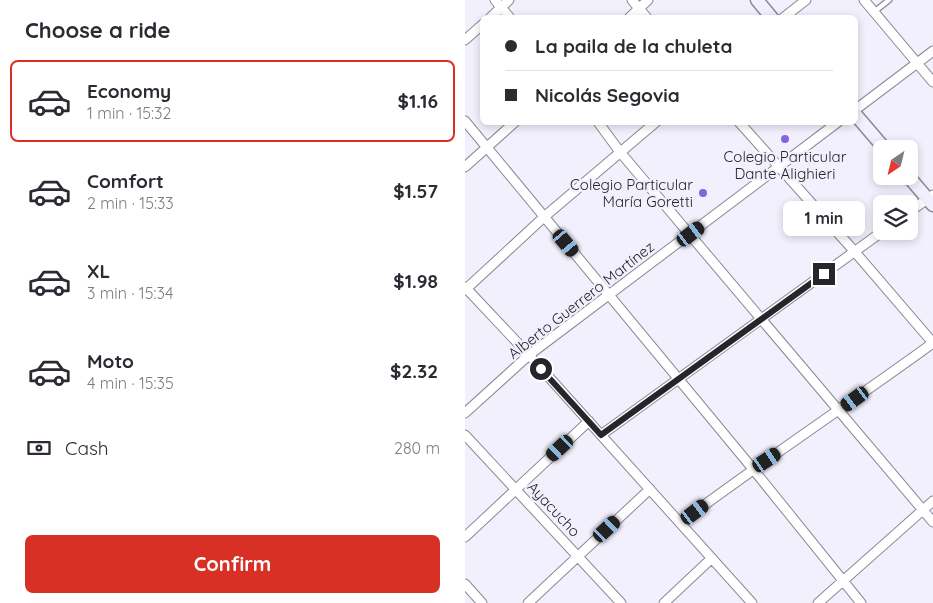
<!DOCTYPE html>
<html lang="en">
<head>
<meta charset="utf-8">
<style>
  :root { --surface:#fff; --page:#f7f7f7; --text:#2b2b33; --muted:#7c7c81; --line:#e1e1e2; --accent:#d93025 }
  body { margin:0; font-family:Quicksand,sans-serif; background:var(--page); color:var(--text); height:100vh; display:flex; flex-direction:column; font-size:19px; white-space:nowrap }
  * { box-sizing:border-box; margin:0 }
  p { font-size:16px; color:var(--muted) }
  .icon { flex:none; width:28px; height:28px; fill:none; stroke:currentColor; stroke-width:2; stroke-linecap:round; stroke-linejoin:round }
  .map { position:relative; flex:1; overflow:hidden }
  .side { display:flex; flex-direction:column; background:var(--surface); width:465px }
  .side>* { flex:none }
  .hud { position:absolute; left:15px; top:15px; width:378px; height:110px; border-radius:8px; box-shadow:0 2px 8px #0003; display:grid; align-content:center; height:110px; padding:0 25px; background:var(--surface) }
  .needle { width:32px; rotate:215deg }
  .buttons { position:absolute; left:408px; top:140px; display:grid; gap:10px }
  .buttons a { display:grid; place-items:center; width:45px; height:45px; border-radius:8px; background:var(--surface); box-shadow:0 2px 8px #0003; font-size:25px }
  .end { position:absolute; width:22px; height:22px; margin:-11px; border:6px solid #26252b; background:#fff; box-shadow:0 0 0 2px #fff }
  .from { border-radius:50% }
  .bubble { position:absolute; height:35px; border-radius:8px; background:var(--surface); box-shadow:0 2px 8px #0003; font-size:16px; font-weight:700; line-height:35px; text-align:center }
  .car { position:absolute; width:15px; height:30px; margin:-15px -8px; border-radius:6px; box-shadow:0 0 4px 1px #0007; background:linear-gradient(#222 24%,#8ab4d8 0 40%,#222 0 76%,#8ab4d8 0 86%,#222 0) }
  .hud b { display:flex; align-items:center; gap:18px; height:48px; font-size:19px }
  .hud b+b { border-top:1px solid var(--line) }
  .hud i { width:12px; height:12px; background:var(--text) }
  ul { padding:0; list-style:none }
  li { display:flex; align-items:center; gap:15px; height:82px; margin:0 10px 8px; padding:0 15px; border:2px solid transparent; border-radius:8px }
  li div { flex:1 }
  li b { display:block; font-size:19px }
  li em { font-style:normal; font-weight:700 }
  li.current { border-color:var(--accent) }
  li>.icon { width:45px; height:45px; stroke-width:1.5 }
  h2 { padding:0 25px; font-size:22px; line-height:60px }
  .pay { display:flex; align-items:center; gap:12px; height:55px; padding:0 25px; font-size:19px }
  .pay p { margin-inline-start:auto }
  .cta { display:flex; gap:10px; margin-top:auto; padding:10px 25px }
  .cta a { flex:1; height:58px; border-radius:8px; background:var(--accent); color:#fff; font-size:20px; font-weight:700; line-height:58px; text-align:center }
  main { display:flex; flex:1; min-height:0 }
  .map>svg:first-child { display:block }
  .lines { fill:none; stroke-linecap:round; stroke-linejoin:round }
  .service-casing { stroke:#8a8897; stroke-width:7 }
  .minor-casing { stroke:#8a8897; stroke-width:11 }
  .secondary-casing { stroke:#8a8897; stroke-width:15 }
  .service { stroke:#fff; stroke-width:4.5 }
  .minor { stroke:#fff; stroke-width:9 }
  .secondary { stroke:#f2f0fe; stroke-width:12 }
  .route { stroke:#26252b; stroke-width:6 }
  .poi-dot { fill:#8764df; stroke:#f2f0fd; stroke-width:2 }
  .labels { text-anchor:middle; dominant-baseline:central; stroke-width:4.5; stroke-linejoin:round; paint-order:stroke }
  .poi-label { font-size:15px; fill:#26252b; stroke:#f2f0fd }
  .street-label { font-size:15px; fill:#26252b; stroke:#f2f0fd }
</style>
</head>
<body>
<main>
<section class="side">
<h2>Choose a ride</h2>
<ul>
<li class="current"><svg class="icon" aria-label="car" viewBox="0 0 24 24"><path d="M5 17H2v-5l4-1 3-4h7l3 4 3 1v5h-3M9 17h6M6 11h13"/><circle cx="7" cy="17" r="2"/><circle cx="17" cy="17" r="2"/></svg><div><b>Economy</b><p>1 min · 15:32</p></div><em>$1.16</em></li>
<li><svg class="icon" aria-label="car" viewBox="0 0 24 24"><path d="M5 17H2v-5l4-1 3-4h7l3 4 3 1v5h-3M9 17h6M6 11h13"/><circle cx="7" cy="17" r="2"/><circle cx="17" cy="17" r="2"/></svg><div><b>Comfort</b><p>2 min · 15:33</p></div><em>$1.57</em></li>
<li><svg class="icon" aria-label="car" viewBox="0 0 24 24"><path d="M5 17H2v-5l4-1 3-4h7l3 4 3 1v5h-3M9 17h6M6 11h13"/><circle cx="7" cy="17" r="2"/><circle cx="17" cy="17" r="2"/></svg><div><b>XL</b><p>3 min · 15:34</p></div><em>$1.98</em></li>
<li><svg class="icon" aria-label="car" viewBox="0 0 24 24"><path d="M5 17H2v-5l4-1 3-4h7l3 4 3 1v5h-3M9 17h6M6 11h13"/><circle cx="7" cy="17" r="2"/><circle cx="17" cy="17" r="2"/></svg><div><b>Moto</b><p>4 min · 15:35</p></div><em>$2.32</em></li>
</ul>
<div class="pay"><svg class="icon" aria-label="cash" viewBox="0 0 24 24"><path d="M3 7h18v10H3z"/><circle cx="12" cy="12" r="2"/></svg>Cash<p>280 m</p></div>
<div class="cta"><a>Confirm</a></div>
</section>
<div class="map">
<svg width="468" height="603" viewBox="0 0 468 603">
  <rect width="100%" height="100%" fill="#f2f0fd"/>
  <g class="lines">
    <g class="service-casing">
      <path id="service" d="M409,12L424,0"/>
    </g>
    <g class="minor-casing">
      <path id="minor" d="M30,0L45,18
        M167,0L182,18
        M399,0L468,82
        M25,18L44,0
        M164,18L183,0
        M318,18L341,0
        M0,40L18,24
        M390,110L468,51
        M0,121L288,469L396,603
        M133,122L155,152L468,522
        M274,122L390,252L468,343
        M0,167L50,122
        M444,212L468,195
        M0,287L64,355L287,603
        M0,290L79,217L191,122
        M0,413L64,355L373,122
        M0,435L156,603
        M136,435L418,231
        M215,523C298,461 384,404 468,343
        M0,537L124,421
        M0,584L17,603
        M63,603L185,489
        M199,603L247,558
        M353,603L468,501"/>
    </g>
    <g class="secondary-casing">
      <path id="secondary" d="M292,0L307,18
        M390,114L420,149
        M443,176L468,205"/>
    </g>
    <use href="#service" class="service"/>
    <use href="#minor" class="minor"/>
    <use href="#secondary" class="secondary"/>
  </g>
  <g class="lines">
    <path class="route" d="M76,369L136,435L359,274"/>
  </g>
  <g class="poi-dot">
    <circle cx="320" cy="139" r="5"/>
    <circle cx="238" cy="193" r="5"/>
  </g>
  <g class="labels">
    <g class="poi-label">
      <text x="320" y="156">Colegio Particular<tspan x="320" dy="17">Dante Alighieri</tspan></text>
      <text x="228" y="184" text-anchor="end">Colegio Particular<tspan x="228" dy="17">María Goretti</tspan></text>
    </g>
    <g class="street-label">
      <text transform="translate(116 300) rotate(-38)">Alberto Guerrero Martínez</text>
      <text transform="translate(89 509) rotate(47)">Ayacucho</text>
    </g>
  </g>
</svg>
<div class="buttons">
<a><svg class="needle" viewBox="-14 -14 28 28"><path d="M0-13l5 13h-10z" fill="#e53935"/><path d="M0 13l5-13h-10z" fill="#7c7c81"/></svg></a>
<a><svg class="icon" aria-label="layers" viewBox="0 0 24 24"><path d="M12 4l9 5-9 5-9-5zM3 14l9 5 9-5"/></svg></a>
</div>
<i class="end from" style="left:76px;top:369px"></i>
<i class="end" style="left:359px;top:274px"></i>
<div class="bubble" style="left:318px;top:201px;width:82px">1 min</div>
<i class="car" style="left:226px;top:234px;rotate:53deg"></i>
<i class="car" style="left:101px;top:243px;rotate:140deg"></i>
<i class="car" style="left:390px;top:399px;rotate:234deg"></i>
<i class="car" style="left:95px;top:448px;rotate:227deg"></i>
<i class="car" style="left:302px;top:460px;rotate:56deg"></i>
<i class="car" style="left:230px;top:512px;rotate:53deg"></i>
<i class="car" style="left:142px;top:529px;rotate:47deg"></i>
<div class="hud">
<b><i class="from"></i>La paila de la chuleta</b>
<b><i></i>Nicolás Segovia</b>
</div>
</div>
</main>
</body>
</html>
